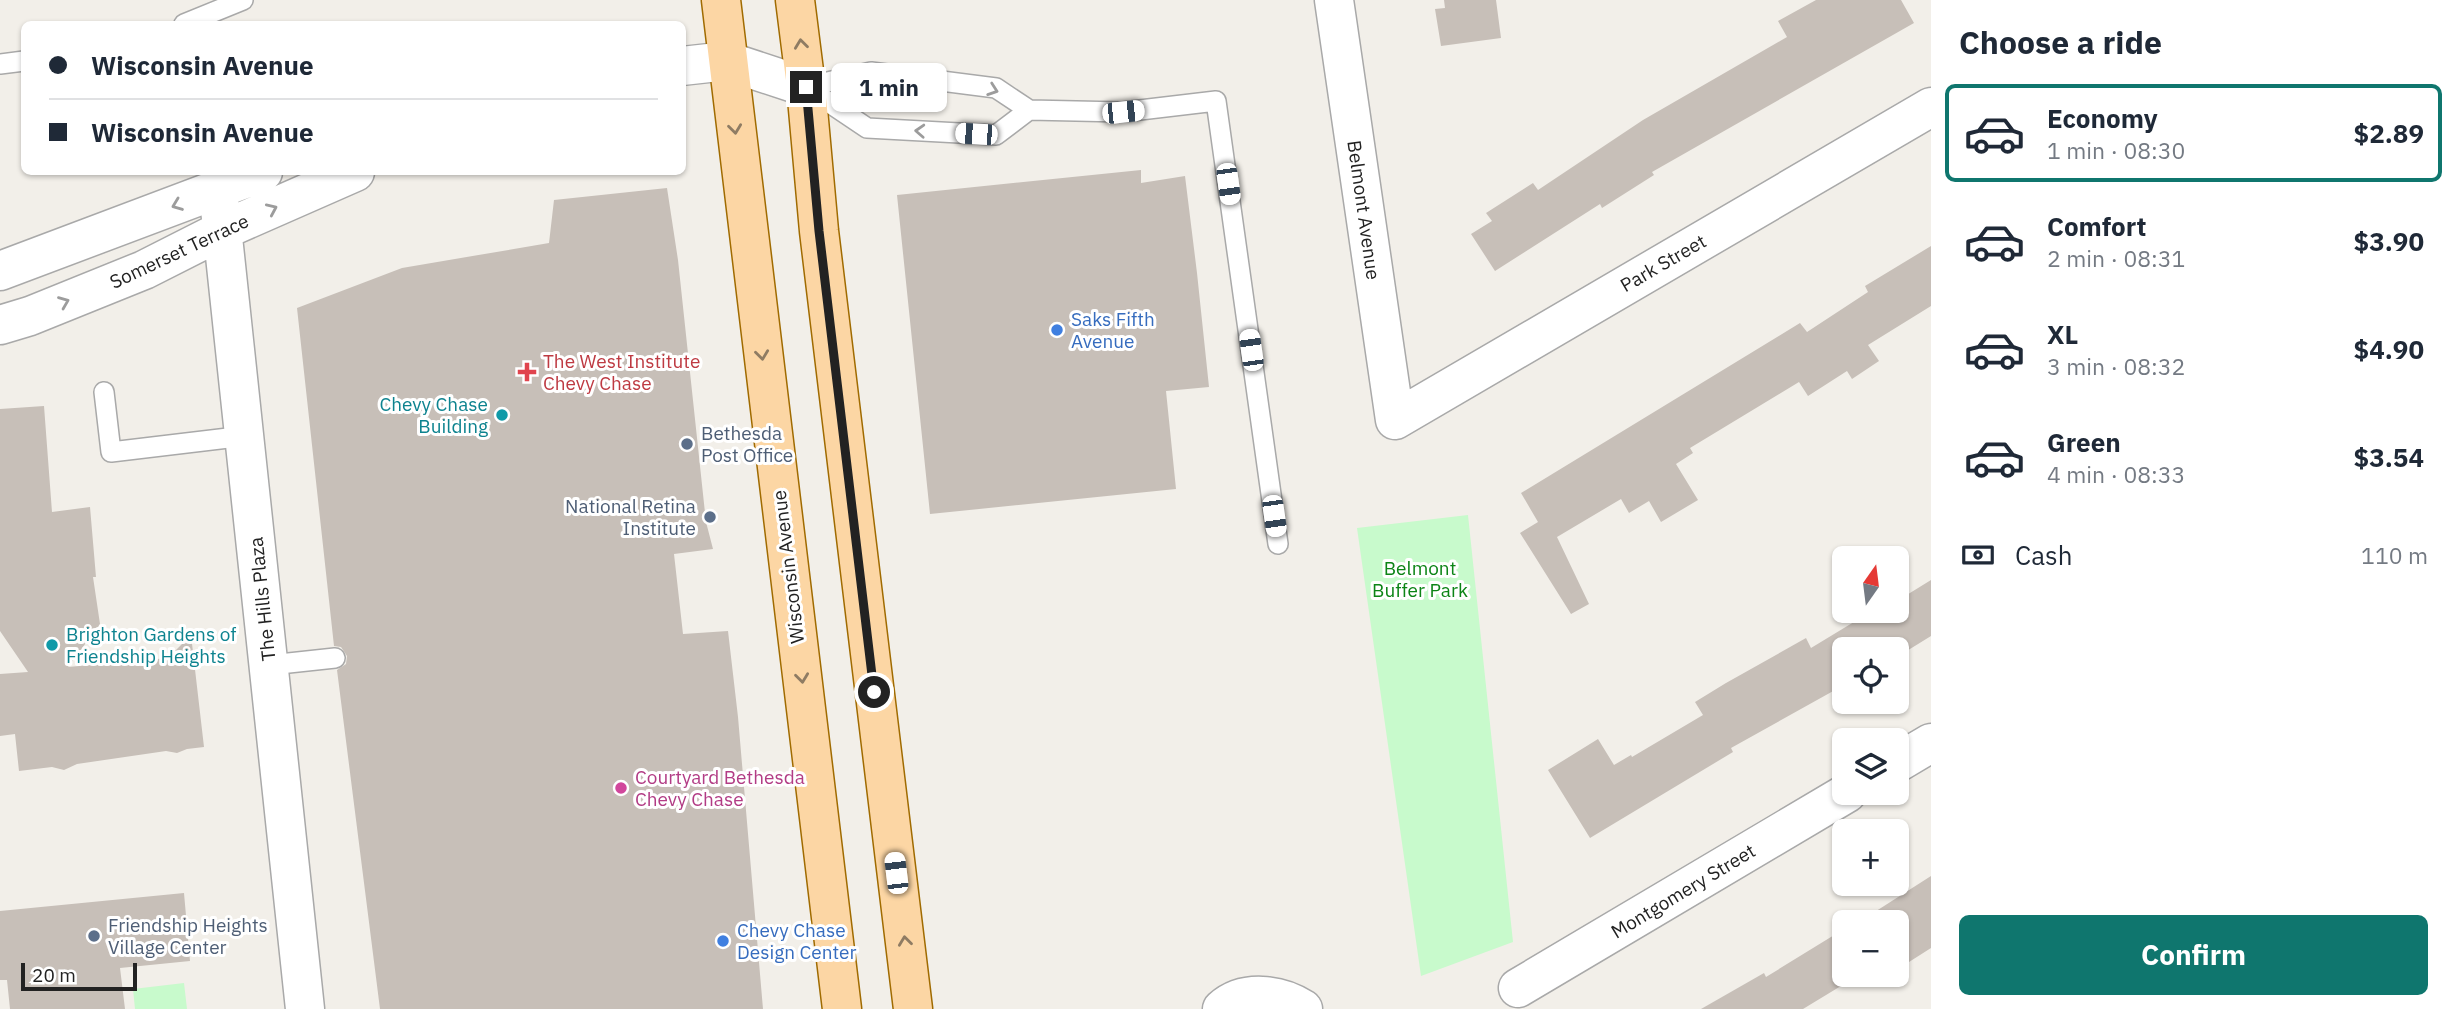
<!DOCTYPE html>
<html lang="en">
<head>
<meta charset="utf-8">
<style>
  :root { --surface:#fff; --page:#f6f6f7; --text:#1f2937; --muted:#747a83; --line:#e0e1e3; --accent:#0f766e }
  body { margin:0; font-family:"IBM Plex Sans",sans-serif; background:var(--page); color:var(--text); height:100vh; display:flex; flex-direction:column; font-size:26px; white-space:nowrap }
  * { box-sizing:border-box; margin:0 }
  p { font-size:23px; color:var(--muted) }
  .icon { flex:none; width:38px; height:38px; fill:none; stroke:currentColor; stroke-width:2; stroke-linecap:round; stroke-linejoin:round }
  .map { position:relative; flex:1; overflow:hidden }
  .drawer { display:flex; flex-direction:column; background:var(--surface); width:525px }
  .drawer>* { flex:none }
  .banner { position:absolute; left:21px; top:21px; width:665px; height:154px; border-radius:10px; box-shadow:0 2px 5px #0004; display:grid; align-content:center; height:154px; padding:0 28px; background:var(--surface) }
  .needle { width:46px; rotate:14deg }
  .controls { position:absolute; left:1832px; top:546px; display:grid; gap:14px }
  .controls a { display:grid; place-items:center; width:77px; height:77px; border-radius:10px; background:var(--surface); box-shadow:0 2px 5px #0004; font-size:35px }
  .scale { position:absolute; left:21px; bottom:18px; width:116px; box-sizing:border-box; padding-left:7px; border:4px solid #222; border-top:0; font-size:19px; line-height:24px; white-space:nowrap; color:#222; -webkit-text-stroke:5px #fff; paint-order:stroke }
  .end { position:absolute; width:32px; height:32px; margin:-16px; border:9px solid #222; background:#fff; box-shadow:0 0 0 4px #fff }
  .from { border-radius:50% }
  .bubble { position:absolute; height:49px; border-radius:10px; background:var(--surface); box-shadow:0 2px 5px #0004; font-size:23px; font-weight:800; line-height:49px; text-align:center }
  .car { position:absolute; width:21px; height:42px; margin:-21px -10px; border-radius:9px; box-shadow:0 0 5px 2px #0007; background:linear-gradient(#fff 24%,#345 0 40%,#fff 0 76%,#345 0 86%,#fff 0) }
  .banner b { display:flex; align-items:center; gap:24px; height:66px; font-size:26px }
  .banner b+b { border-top:2px solid var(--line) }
  .banner i { width:18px; height:18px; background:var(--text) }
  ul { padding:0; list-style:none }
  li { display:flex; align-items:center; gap:21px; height:98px; margin:0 14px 10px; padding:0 14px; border:4px solid transparent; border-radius:10px }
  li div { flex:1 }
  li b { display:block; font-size:26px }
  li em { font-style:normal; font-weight:800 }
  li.selected { border-color:var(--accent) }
  li>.icon { width:63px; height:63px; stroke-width:1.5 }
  h2 { padding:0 28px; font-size:32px; line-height:84px }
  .pay { display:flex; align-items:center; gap:18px; height:77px; padding:0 28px; font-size:26px }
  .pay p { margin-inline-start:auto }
  .action { display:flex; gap:14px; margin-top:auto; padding:14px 28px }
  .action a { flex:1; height:80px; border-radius:10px; background:var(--accent); color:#fff; font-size:28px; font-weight:800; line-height:80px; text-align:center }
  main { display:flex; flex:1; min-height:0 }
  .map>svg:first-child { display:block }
  .park { fill:#c8facc }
  .building { fill:#c7bfb8 }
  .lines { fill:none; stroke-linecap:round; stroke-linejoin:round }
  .lane-casing { stroke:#a9a9a9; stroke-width:22 }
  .street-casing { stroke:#a9a9a9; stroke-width:41 }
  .primary-casing { stroke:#a06b00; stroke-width:41 }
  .lane { stroke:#fff; stroke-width:19 }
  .street { stroke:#fff; stroke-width:38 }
  .primary { stroke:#fcd6a4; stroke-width:38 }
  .oneway { stroke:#8f7c63 }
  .oneway2 { stroke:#9c9c9c }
  .route { stroke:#222; stroke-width:9 }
  .shop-dot { fill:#3f7fe0; stroke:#fff; stroke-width:2.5 }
  .health-dot { fill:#e0444e; stroke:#fff; stroke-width:2.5 }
  .culture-dot { fill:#0f9aa8; stroke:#fff; stroke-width:2.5 }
  .service-dot { fill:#5c6f8a; stroke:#fff; stroke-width:2.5 }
  .hotel-dot { fill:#d1479c; stroke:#fff; stroke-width:2.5 }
  .labels { text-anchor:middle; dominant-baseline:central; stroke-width:6; stroke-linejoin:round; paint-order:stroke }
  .street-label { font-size:19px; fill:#222; stroke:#fff }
  .shop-label { font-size:19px; fill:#366cbe; stroke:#fff; text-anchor:start }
  .health-label { font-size:19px; fill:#be3a42; stroke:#fff; text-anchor:start }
  .culture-label { font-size:19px; fill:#0d838f; stroke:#fff; text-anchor:end }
  .service-label { font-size:19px; fill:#4e5e75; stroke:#fff; text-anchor:start }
  .park-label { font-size:19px; fill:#0c8416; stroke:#fff }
  .hotel-label { font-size:19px; fill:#b23c85; stroke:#fff; text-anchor:start }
</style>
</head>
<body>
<main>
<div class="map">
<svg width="1931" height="1009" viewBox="0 0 1931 1009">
  <rect width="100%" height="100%" fill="#f2efe9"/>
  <path class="park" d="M1468,515L1513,942L1421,976L1357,528Z
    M184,983L187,1009H135L133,989Z"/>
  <path class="building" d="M1444,0H1496L1501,38L1441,46L1435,9L1445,8Z
    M1816,0H1901L1914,23L1652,172L1654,175L1602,208L1600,204L1495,271L1471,234L1492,221L1486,213L1533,183L1538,190L1643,120L1787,37L1778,21Z
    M1141,170V183L1185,176L1197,273L1209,387L1166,391L1176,489L930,514L897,195Z
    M667,188L678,260L706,522L713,549L674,554L683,634L728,631L738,717L763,1009H380L337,670L346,664L347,656L341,647L334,646L297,308L402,268L549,243L554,200Z
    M1931,246V306L1868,345L1879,361L1852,379L1847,371L1808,396L1799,382L1690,448L1693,453L1676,464L1698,500L1661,522L1649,501L1629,513L1621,499L1557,537L1589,604L1571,614L1520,533L1538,522L1521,493L1800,323L1807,332L1868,292L1865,286Z
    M44,406L52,512L90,507L96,577H93L100,624L68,667L168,658L191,635L204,747L187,749L177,753L166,751L77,764L64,770L52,767L19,771L15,734L0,736V674L28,672L0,631V409Z
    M1931,580V636L1897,657V649H1844V685L1731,748L1733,752L1590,838L1548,770L1598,739L1614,765L1631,755L1632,757L1703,715L1695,702L1726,683L1806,638L1811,648L1872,611H1897V601Z
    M1931,876V948L1909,962L1901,949L1897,952V922H1859Z
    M184,893L190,961L120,968L125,1009H10L7,980H0V911Z
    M1844,929V975H1859L1803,1009H1701L1764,973L1766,977Z"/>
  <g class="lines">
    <g class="lane-casing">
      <path id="lane" d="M184,24L243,0
        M0,64L24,61
        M806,87L871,72L996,88L1029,110L1123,112L1216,101L1278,544
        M806,87L867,128L996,135L1029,110
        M104,392L111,452L245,436
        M270,665L335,658"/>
    </g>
    <g class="street-casing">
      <path id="street" d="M1334,0L1395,420L1931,107
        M682,66L727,61L806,87
        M218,190L305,1009
        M0,271L263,172
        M0,325L30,316L144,270L223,230L355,172
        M1897,763L1931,743
        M1518,988L1847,793
        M1222,1009C1244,989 1280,994 1303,1009"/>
    </g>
    <g class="primary-casing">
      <path id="primary" d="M721,0L842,1009
        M795,0L806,87L819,231L913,1009"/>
    </g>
    <use href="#lane" class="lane"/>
    <use href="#street" class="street"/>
    <use href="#primary" class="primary"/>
  </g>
  <defs><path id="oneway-chevron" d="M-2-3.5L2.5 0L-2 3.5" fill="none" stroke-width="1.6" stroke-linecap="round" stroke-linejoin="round" transform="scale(1.75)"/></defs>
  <g class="oneway">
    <use href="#oneway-chevron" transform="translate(801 44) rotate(-97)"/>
    <use href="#oneway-chevron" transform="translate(735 129) rotate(83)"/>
    <use href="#oneway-chevron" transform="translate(762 355) rotate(83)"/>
    <use href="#oneway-chevron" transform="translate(802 678) rotate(83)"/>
    <use href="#oneway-chevron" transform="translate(905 941) rotate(-97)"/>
  </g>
  <g class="oneway2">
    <use href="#oneway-chevron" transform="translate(993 90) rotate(19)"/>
    <use href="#oneway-chevron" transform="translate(920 131) rotate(-177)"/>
    <use href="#oneway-chevron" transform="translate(177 205) rotate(159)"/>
    <use href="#oneway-chevron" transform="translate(272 209) rotate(-24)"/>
    <use href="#oneway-chevron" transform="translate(64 302) rotate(-22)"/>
  </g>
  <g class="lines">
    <path class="route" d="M806,87L819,231L874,692"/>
  </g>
  <g class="shop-dot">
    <circle cx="1057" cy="330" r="7"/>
    <circle cx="723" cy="941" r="7"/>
  </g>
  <path class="health-dot" d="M523.5 361.5h7v7h7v7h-7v7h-7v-7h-7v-7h7z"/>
  <g class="culture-dot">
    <circle cx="502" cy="415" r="7"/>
    <circle cx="52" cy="645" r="7"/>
  </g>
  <g class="service-dot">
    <circle cx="687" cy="444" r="7"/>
    <circle cx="710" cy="517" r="7"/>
    <circle cx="94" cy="936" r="7"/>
  </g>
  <circle class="hotel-dot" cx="621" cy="788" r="7"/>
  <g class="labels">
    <g class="street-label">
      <text transform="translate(1364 210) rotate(82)">Belmont Avenue</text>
      <text transform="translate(179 251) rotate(-25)">Somerset Terrace</text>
      <text transform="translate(1663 263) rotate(-30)">Park Street</text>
      <text transform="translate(788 567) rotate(-97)">Wisconsin Avenue</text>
      <text transform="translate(262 599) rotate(-96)">The Hills Plaza</text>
      <text transform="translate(1683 891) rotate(-31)">Montgomery Street</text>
    </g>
    <g class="shop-label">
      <text x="1071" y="319">Saks Fifth<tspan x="1071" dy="22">Avenue</tspan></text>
      <text x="737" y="930">Chevy Chase<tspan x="737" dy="22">Design Center</tspan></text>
    </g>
    <g class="health-label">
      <text x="543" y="361">The West Institute<tspan x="543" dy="22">Chevy Chase</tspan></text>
    </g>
    <g class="culture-label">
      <text x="488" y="404">Chevy Chase<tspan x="488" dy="22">Building</tspan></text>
      <text x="66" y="634" text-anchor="start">Brighton Gardens of<tspan x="66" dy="22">Friendship Heights</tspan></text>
    </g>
    <g class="service-label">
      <text x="701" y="433">Bethesda<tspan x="701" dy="22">Post Office</tspan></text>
      <text x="696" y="506" text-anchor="end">National Retina<tspan x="696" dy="22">Institute</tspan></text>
      <text x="108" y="925">Friendship Heights<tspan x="108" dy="22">Village Center</tspan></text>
    </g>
    <g class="park-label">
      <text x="1420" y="568">Belmont<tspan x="1420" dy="22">Buffer Park</tspan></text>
    </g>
    <g class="hotel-label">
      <text x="635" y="777">Courtyard Bethesda<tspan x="635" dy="22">Chevy Chase</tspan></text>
    </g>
  </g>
</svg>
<div class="controls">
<a><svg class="needle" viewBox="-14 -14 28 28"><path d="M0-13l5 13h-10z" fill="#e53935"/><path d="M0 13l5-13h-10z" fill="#747a83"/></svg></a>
<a><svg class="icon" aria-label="locate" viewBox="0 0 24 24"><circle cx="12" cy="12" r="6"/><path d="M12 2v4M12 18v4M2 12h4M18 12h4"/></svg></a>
<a><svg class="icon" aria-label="layers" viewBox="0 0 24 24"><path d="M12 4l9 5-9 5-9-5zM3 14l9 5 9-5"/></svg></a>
<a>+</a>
<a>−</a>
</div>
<div class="scale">20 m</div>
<i class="end from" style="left:874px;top:692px"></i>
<i class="end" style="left:806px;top:87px"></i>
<div class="bubble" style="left:831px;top:63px;width:116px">1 min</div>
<i class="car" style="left:1123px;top:112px;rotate:84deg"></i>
<i class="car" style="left:976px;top:134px;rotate:273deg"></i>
<i class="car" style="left:1228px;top:184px;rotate:172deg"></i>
<i class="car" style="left:1251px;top:350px;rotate:352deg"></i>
<i class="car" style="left:1274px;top:516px;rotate:172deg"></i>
<i class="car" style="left:896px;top:873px;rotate:353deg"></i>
<div class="banner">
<b><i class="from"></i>Wisconsin Avenue</b>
<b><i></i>Wisconsin Avenue</b>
</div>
</div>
<section class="drawer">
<h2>Choose a ride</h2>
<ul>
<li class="selected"><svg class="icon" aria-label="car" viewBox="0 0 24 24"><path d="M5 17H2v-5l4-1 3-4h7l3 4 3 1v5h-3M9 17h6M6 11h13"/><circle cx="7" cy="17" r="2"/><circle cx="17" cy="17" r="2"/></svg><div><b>Economy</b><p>1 min · 08:30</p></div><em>$2.89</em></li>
<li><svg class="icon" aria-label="car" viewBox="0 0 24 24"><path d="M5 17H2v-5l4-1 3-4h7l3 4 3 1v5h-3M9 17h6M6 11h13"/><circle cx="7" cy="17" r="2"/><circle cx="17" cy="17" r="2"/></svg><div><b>Comfort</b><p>2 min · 08:31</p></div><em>$3.90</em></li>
<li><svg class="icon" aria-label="car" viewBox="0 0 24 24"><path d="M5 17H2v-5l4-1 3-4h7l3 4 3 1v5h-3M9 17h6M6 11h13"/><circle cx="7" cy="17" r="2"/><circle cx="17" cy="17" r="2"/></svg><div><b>XL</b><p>3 min · 08:32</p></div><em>$4.90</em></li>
<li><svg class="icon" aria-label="car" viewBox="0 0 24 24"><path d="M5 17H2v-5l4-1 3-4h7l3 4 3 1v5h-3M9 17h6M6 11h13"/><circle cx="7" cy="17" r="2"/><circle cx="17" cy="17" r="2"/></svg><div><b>Green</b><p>4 min · 08:33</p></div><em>$3.54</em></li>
</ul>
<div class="pay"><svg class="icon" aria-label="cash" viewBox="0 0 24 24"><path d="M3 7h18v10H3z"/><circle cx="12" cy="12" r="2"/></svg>Cash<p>110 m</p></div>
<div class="action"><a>Confirm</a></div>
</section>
</main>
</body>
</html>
